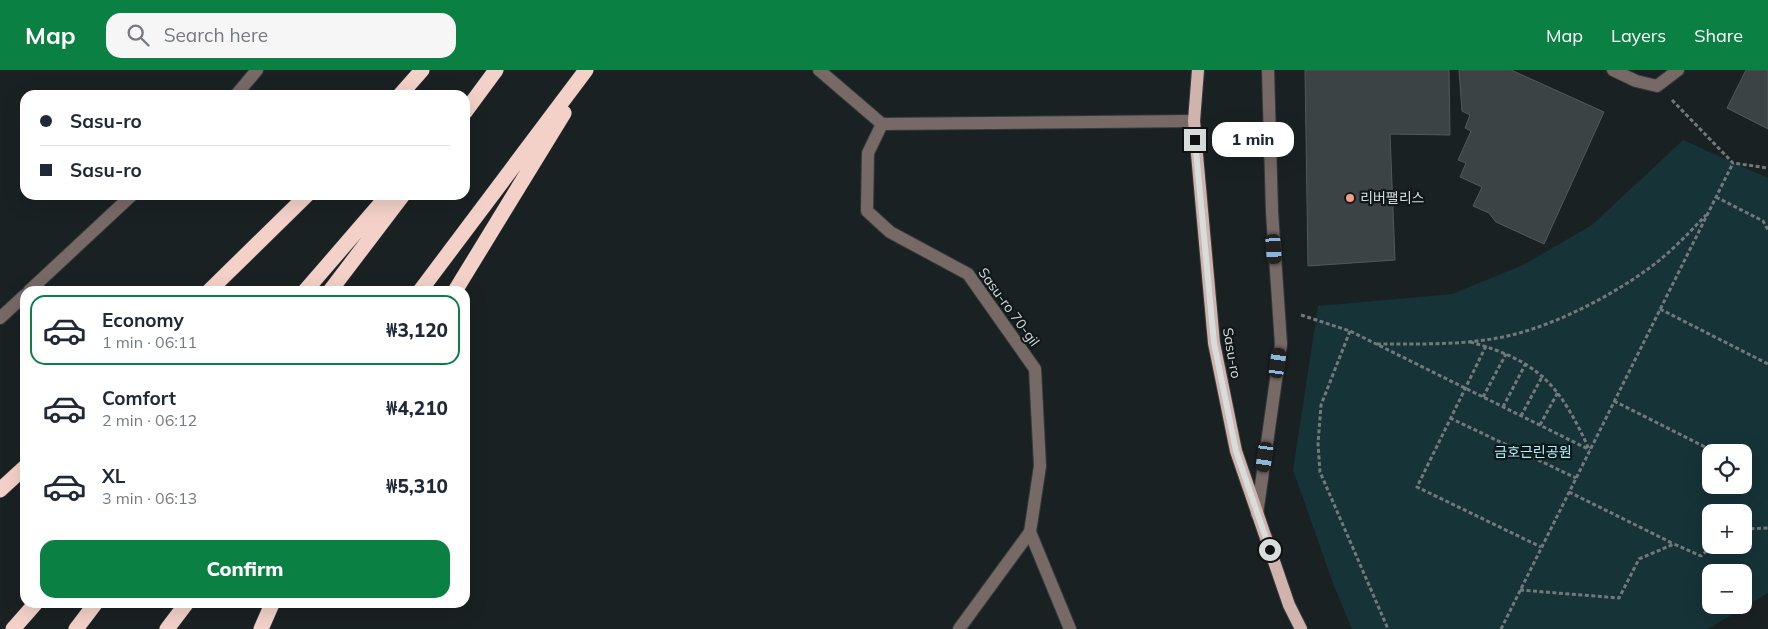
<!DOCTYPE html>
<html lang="en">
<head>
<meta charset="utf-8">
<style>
  :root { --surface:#fff; --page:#f6f6f7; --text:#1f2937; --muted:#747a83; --line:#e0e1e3; --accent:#0b8043 }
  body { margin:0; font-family:Mulish,"Noto Sans KR",sans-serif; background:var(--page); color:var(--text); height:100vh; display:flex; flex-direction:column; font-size:19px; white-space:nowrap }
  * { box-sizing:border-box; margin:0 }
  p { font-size:16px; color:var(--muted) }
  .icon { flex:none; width:28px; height:28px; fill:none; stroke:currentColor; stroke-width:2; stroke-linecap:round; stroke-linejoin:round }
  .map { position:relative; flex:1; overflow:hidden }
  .drawer { position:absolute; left:20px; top:216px; width:450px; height:322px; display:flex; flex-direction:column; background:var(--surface); border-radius:15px; box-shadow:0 5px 20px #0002 }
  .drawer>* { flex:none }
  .banner { position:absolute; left:20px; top:20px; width:450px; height:110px; border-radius:15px; box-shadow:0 5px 20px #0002; display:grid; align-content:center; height:110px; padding:0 20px; background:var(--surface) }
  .tools { position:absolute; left:1702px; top:374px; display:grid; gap:10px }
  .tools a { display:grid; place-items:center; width:50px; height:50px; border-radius:10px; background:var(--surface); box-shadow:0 5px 20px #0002; font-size:25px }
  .end { position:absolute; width:22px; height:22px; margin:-11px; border:6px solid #d7dcdd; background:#111; box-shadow:0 0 0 2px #111 }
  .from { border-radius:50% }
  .bubble { position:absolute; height:35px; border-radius:15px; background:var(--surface); box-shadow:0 5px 20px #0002; font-size:16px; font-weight:800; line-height:35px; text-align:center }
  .car { position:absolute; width:15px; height:30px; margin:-15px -8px; border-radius:6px; box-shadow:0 0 4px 1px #0007; background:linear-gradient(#222 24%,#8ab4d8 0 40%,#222 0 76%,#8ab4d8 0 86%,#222 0) }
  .banner b { display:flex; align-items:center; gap:18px; height:48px; font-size:19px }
  .banner b+b { border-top:1px solid var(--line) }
  .banner i { width:12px; height:12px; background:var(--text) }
  ul { padding:9px 0 0; list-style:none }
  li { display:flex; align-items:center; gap:15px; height:70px; margin:0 10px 8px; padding:0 10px; border:2px solid transparent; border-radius:15px }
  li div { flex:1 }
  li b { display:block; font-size:19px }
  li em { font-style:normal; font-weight:800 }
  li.active { border-color:var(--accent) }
  li>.icon { width:45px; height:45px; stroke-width:1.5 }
  .primary-button { display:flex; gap:10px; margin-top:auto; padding:10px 20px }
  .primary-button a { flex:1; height:58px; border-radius:15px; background:var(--accent); color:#fff; font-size:20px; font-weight:800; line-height:58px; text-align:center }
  header { display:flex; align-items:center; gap:30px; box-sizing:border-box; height:70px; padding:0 25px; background:var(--accent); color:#fff }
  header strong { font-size:24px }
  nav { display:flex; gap:28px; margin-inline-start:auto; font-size:18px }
  .search { width:350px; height:45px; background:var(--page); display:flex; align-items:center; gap:12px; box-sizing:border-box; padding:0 18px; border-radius:15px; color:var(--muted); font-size:19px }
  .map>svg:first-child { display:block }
  .green { fill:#163338; fill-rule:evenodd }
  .building { fill:#3c4345; stroke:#51595a }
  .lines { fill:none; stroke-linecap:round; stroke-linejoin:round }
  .minor-casing { stroke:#343b3c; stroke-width:14 }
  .major-casing { stroke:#343b3c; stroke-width:14 }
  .highway-casing { stroke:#343b3c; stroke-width:16 }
  .path { stroke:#73797a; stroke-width:3; stroke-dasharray:4 2.5; stroke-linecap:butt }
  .minor { stroke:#776966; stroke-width:12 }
  .major { stroke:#d0b3ac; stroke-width:12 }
  .highway { stroke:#f3d1c8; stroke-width:15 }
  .route { stroke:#d7dcdd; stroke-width:6 }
  .poi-dot { fill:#f49e89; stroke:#111819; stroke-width:2 }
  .labels { text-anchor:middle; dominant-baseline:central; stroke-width:4.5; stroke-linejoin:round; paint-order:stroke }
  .poi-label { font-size:14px; fill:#d7dcdd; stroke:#111819; text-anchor:start }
  .street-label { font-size:14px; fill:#d7dcdd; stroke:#111819 }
  .park-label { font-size:14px; fill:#abf1fc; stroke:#111819 }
</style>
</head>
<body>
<header>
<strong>Map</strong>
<div class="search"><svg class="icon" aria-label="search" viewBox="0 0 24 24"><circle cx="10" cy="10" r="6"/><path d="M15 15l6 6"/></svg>Search here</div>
<nav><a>Map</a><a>Layers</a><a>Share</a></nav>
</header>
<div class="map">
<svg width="1768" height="559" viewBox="0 0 1768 559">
  <rect width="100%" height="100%" fill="#1a2122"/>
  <path class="green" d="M1683,70L1768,108V523L1708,559H1352L1334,516L1293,400L1318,236L1452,224L1523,195L1592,155ZM1711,382H1744V415H1711ZM1711,442H1744V475H1711ZM1711,502H1744V535H1711Z"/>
  <path class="building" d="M1305,0H1449L1450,65L1390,64L1395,190L1308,196Z
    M1459,0H1511L1604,42L1544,174L1496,152L1489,143L1473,136L1482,117L1460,107L1466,93L1458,90L1471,61L1465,58L1470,45L1462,41Z
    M1746,0H1768V59L1727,38Z"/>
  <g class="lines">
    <g class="minor-casing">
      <path id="minor" d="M819,0L882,54L1194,51
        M1613,0L1636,11L1657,16L1678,0
        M236,25L257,0
        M882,54L868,83L867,141L890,162L968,204L1035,299L1040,396L1030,462
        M29,221L132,125
        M0,248L25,225
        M1257,444L1281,274L1272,142L1268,0
        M959,559L1030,462L1070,559"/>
    </g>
    <g class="major-casing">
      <path id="major" d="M1198,0L1194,51L1214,273L1236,381L1289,535L1301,559"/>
    </g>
    <g class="highway-casing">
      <path id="highway" d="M400,25L422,0
        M465,42L496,0
        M209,221L307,125
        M305,221L388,125
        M330,221L403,125
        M420,221L586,0
        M455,221L564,43
        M0,420L25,397
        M13,559L35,534
        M76,559L95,534
        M167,559L186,534
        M261,559L272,534"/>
    </g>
    <path class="path" d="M1672,30L1733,93L1768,98
      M1716,127L1763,151L1768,160
      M1660,239L1768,294
      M1301,245L1350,261L1590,380
      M1350,261L1321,335L1318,374L1320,402L1388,559
      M1470,272C1540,291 1560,316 1589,379
      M1377,274C1415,274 1454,275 1492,269C1544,261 1605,230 1648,199C1669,184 1688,164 1706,145
      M1486,276L1417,417L1541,477
      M1483,327L1506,284
      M1614,331L1715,382
      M1503,337L1526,293
      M1521,346L1543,305
      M1450,348L1576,408
      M1540,355L1558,322
      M1569,422L1674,474
      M1744,459L1768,458
      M1520,520L1619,528L1639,489L1674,474L1701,486L1713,475
      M1501,559L1733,93"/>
    <use href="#minor" class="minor"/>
    <use href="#major" class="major"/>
    <use href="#highway" class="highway"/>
  </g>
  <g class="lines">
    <path class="route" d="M1195,70L1214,273L1236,381L1270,480"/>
  </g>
  <circle class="poi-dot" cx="1350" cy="128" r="5"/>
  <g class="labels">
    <g class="poi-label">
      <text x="1360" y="128">리버팰리스</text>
    </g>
    <g class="street-label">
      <text transform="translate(1009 237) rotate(54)">Sasu-ro 70-gil</text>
      <text transform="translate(1232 283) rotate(80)">Sasu-ro</text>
    </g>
    <g class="park-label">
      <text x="1533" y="382">금호근린공원</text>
    </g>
  </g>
</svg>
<div class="tools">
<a><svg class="icon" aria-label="locate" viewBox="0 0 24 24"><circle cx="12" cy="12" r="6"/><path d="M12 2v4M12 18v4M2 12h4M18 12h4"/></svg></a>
<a>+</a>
<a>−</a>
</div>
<i class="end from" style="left:1270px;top:480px"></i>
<i class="end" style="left:1195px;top:70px"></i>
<div class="bubble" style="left:1212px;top:52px;width:82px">1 min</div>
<i class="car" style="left:1274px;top:179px;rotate:176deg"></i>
<i class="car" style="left:1278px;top:293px;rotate:8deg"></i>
<i class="car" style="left:1265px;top:387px;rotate:188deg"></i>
<div class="banner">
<b><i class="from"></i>Sasu-ro</b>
<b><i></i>Sasu-ro</b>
</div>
<section class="drawer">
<ul>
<li class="active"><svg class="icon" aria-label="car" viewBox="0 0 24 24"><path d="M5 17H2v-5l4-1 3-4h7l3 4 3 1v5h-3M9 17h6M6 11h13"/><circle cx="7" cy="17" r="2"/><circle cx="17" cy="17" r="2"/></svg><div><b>Economy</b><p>1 min · 06:11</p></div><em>₩3,120</em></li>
<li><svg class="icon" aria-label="car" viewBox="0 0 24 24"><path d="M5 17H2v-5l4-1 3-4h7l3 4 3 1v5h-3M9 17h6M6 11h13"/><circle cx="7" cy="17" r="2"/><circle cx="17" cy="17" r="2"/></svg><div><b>Comfort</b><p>2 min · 06:12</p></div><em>₩4,210</em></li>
<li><svg class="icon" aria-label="car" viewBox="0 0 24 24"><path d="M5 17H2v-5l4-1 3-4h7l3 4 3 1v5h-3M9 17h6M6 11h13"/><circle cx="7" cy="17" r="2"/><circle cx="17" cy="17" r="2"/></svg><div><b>XL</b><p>3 min · 06:13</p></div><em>₩5,310</em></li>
</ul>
<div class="primary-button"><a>Confirm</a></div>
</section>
</div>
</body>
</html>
